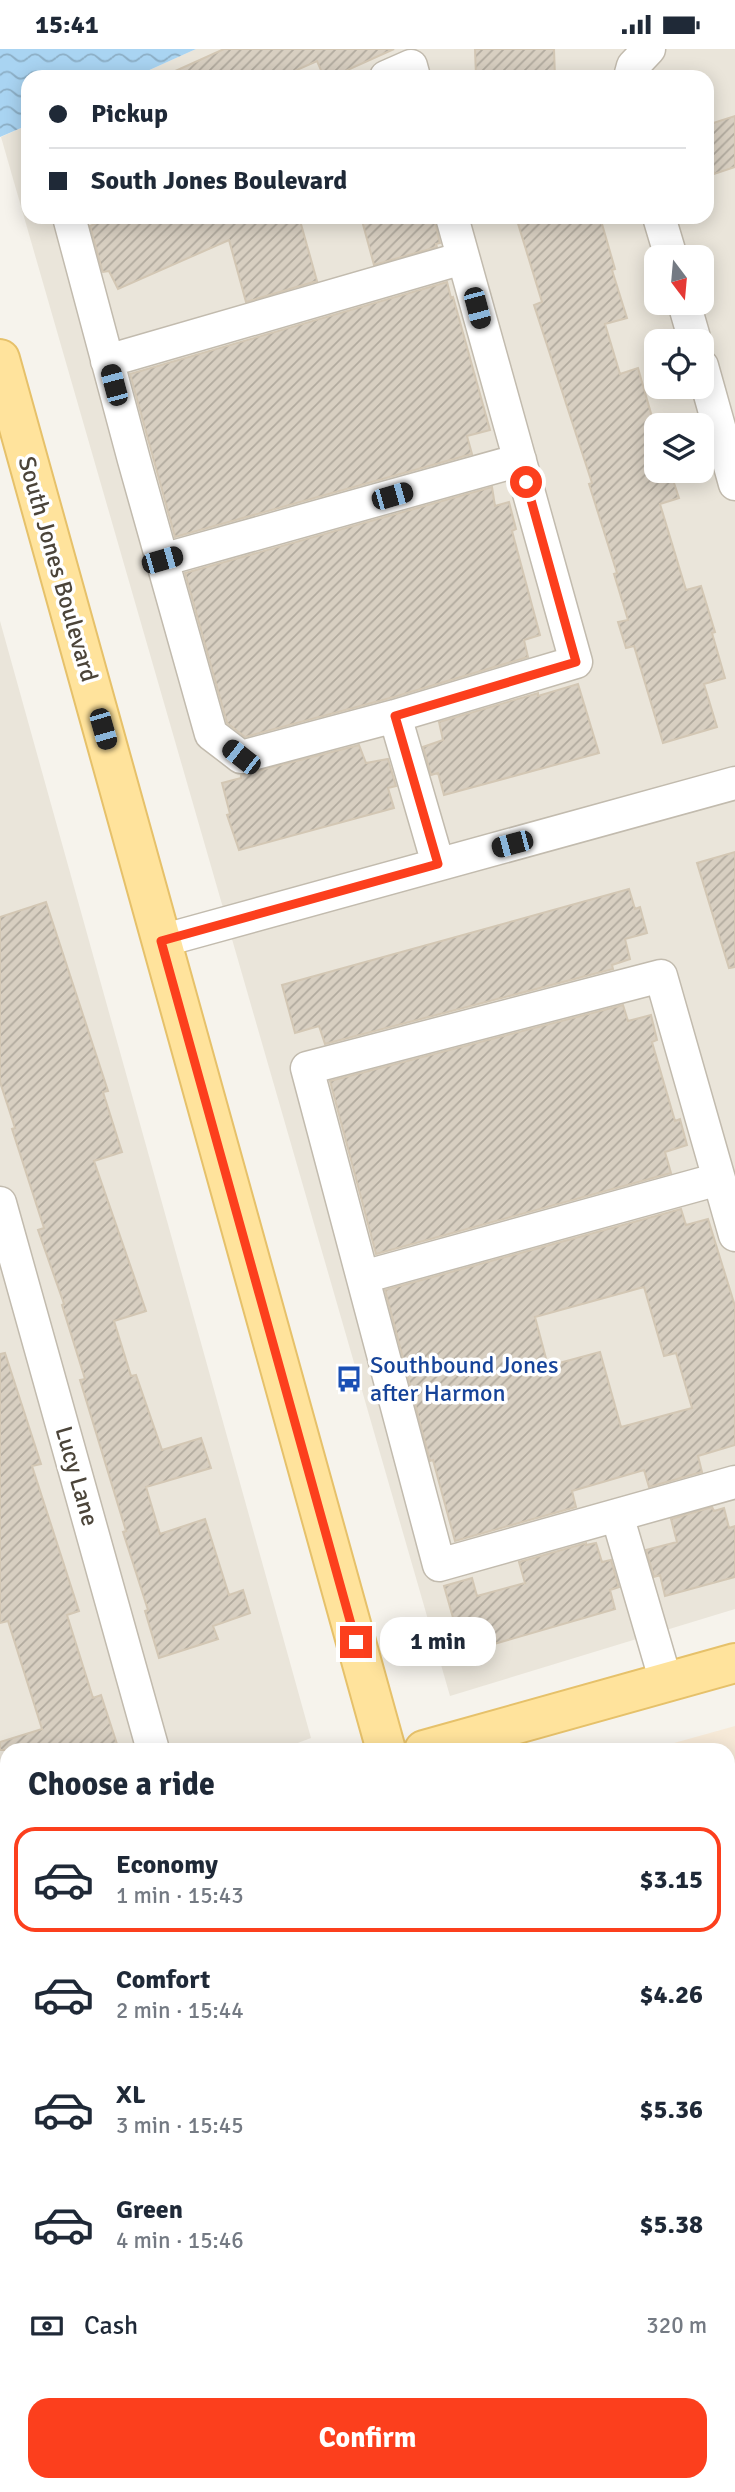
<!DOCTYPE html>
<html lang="en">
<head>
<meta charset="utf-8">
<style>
  :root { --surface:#fff; --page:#f6f6f7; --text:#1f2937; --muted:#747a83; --line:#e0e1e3; --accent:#fc3f1d }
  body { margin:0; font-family:Signika,sans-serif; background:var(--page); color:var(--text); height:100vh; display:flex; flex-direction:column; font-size:26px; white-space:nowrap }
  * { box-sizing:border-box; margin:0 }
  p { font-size:23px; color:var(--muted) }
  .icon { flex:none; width:38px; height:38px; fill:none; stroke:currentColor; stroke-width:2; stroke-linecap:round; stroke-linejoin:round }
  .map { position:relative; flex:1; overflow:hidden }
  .details { position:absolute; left:0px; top:1694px; width:735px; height:749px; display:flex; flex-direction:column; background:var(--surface); border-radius:21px 21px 0 0; box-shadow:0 4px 18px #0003 }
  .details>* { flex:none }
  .guide { position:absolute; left:21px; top:21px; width:693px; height:154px; border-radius:21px; box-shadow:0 4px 18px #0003; display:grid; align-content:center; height:154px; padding:0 28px; background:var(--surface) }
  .needle { width:46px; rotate:164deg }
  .controls { position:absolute; left:644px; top:196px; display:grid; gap:14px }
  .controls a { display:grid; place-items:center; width:70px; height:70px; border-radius:14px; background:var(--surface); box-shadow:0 4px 18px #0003; font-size:35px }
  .end { position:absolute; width:32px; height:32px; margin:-16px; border:9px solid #fc3f1d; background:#fff; box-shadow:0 0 0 4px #fff }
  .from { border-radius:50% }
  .bubble { position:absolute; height:49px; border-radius:21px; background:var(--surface); box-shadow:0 4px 18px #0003; font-size:23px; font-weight:700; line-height:49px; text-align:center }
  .car { position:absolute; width:21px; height:42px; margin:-21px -10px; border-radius:9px; box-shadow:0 0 5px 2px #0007; background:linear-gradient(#222 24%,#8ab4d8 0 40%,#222 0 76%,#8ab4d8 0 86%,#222 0) }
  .guide b { display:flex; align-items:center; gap:24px; height:66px; font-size:26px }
  .guide b+b { border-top:2px solid var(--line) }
  .guide i { width:18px; height:18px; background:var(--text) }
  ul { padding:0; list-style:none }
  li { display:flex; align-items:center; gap:21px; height:105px; margin:0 14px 10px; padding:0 14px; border:4px solid transparent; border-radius:21px }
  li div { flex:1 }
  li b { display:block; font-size:26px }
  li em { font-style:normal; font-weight:700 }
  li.on { border-color:var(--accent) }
  li>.icon { width:63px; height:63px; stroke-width:1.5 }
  h2 { padding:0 28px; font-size:32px; line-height:84px }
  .pay { display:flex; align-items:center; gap:18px; height:77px; padding:0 28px; font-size:26px }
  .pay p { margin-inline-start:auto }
  .action { display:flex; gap:14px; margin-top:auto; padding:14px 28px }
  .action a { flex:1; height:80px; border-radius:21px; background:var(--accent); color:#fff; font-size:28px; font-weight:700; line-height:80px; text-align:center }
  .status { display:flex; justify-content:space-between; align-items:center; height:49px; padding:0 35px; background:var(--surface); direction:ltr }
  .status svg { height:19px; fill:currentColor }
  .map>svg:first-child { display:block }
  .residential { fill:#eae5da; fill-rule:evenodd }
  .commercial { fill:#f7ead8 }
  .water { fill:url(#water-waves) }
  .building { fill:url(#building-hatch); stroke:#d3c7b4; stroke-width:2; fill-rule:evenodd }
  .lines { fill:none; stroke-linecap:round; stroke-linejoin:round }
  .minor-casing { stroke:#c2bbae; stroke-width:35 }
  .major-casing { stroke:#e6c16a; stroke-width:42 }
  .minor { stroke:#fff; stroke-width:32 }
  .major { stroke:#ffe39c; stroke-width:38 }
  .route { stroke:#fc3f1d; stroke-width:9 }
  .labels { text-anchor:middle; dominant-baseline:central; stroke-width:7; stroke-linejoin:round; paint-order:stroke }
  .street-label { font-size:24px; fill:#4b4439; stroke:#fff }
  .transit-label { font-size:24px; fill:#164399; stroke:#fff; text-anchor:start }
</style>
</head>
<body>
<div class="status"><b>15:41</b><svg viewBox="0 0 49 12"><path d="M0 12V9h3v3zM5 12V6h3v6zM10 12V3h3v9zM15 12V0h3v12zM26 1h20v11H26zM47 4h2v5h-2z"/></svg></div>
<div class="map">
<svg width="735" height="2443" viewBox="0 0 735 2443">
  <defs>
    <pattern id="water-waves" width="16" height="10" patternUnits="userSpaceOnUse" patternTransform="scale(1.75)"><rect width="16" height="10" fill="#a9d4f2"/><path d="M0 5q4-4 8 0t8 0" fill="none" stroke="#8caec5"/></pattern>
    <pattern id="building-hatch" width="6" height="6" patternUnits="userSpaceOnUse" patternTransform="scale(1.75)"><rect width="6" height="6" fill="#d8cfc1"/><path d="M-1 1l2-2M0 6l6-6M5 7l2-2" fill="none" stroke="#b1aa9e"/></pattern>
  </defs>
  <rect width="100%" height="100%" fill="#f6f3ec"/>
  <path class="residential" d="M196,0H735V1560L450,1647L1,88L28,76V168H707V28H134ZM656,208H702V254H656ZM656,292H702V338H656ZM656,376H702V422H656Z
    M0,572L311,1689L279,1701H7V1801L0,1804Z
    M7,1915V2436H502L504,2443H0V1918Z"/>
  <path class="commercial" d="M735,1677V2443H654L652,2436H728V1701H649Z"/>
  <path class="water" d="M0,0H196L134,28H28V76L0,88Z"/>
  <path class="building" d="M224,0H394L332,28H324L317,12L281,28H162Z
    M475,0H554L555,28H476Z
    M735,67V118L714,125L707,102V76Z
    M109,168H299L317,232L246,253L229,191L118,240L109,222L103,223L102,221L90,177Z
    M361,168H434L440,194L436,195L437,198L374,216Z
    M516,168H600L615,220L612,221L627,269L605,275L620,325L638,319L656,382V422H670L679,449L660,455L686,541L701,537L715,583L712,584L725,629L704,635L717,678L663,694L634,597L626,599L618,573L628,571L614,525L617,524L589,435L592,434L534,256L542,253Z
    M447,233L451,249L453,248L490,381L467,387L472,405L175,488L130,325Z
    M492,438L495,457L509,453L516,480L512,482L540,586L524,591L528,608L394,648L245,688L227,674L185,524Z
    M578,635L599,704L444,746L438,724L431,726L423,698L443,691L439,673L538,644V647Z
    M359,696L366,714L388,710L396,737L388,739L394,759L239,801L227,766L230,765L222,734L241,729V726Z
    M735,803V918L729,919L697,814Z
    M629,840L635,860L640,858L647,884L625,890L630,910L612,916L613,920L325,995L319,977L295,984L282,936Z
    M46,853L108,1042L103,1043L122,1103L94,1112L146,1262L114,1272L131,1327L136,1326L162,1401L201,1389L211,1419L146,1438L160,1485L205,1470L229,1546L243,1541L250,1564L213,1577L218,1590L159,1609L145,1562L148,1561L123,1483L126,1482L80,1331L85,1330L62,1256L64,1255L38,1181L44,1179L12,1080L15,1079L0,1033V868Z
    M623,956L628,972L651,966L657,991L652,993L675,1072L680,1070L687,1096L665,1103L671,1124L376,1205L330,1032Z
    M681,1160L686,1176L708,1170L735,1257V1396L698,1407L702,1423L649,1438L644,1421L572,1442L576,1458L455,1492L433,1411L430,1412L385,1241ZM644,1238L664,1307L676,1304L692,1359L621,1378L600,1303L548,1317L535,1268Z
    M5,1304L41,1415L32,1417L79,1562L67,1566L93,1649L101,1646L117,1695L98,1701H0V1693L42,1680L8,1572L0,1574V1305Z
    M712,1458L714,1462L724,1459L729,1479L735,1477V1528L665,1547L660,1526L654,1528L646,1501L677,1493L671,1470Z
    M586,1494V1496L596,1494L602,1513L611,1511L619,1538L610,1541L615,1560L463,1604L444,1537L472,1529L477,1547L525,1534L519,1513Z"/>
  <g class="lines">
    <g class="minor-casing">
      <path id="minor" d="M386,28L411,17L414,28
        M630,28L633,17L649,0
        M69,168L134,411L211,685L241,708L395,667L576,613L452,168
        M659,168L671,208
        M684,254L695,292
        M107,312L463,209
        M702,317L735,435
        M162,511L520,411
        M395,667L438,815
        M161,892L735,734
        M0,1154L153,1701
        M735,1186L661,927L307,1019L439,1516L735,1433
        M363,1228L719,1130
        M617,1466L666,1633
        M728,1735L735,1733
        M0,1773L7,1770
        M728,2086L735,2084
        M0,2138L2,2137"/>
    </g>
    <g class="major-casing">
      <path id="major" d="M0,310L386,1701
        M424,1701L735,1614
        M0,1855L7,1852
        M590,2436L592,2443"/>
    </g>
    <use href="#minor" class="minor"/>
    <use href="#major" class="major"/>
  </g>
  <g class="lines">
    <path class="route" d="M356,1593L161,892L438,815L395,667L576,613L526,433"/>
  </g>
  <defs>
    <g id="bus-bare" transform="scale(2.1)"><path d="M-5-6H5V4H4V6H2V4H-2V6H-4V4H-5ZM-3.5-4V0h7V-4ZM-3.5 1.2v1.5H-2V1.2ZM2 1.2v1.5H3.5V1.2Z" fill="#1a4fb4" stroke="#fff" stroke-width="2.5" paint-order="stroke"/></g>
  </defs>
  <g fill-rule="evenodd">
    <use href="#bus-bare" x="349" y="1330"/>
  </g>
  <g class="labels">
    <g class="street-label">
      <text transform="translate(58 520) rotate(74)">South Jones Boulevard</text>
      <text transform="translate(77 1427) rotate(74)">Lucy Lane</text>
    </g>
    <g class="transit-label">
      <text x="370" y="1316">Southbound Jones<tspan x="370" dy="28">after Harmon</tspan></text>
    </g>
  </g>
</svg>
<div class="controls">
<a><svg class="needle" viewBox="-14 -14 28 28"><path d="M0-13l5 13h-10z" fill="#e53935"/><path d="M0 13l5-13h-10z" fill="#747a83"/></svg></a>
<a><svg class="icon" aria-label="locate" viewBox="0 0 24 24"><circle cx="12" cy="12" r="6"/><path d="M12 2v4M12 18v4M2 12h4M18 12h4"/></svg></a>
<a><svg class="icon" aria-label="layers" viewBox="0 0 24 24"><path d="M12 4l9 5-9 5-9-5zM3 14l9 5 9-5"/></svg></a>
</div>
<i class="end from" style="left:526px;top:433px"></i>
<i class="end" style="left:356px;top:1593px"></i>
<div class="bubble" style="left:380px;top:1568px;width:116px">1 min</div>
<i class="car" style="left:477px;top:259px;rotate:165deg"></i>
<i class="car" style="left:114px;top:336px;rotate:345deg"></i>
<i class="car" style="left:392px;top:447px;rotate:74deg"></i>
<i class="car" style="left:162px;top:511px;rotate:74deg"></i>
<i class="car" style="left:103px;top:680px;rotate:164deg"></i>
<i class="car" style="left:241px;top:708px;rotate:308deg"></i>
<i class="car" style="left:512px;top:795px;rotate:255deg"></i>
<div class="guide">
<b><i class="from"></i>Pickup</b>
<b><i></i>South Jones Boulevard</b>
</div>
<section class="details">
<h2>Choose a ride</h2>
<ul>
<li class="on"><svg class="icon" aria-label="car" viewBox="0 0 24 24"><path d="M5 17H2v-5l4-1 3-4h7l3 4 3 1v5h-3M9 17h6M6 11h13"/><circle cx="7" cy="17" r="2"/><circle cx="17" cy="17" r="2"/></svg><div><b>Economy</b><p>1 min · 15:43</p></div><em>$3.15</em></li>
<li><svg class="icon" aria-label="car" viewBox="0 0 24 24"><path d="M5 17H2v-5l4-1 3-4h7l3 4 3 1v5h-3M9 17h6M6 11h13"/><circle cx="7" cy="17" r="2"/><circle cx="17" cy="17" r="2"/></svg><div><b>Comfort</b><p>2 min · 15:44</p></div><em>$4.26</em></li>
<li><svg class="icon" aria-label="car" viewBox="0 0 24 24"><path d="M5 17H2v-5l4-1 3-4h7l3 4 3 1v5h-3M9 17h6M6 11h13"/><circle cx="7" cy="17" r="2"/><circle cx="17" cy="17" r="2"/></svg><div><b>XL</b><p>3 min · 15:45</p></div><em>$5.36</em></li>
<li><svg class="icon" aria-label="car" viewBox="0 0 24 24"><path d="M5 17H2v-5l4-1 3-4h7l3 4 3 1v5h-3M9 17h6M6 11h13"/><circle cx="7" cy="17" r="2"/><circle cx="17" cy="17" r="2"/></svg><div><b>Green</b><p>4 min · 15:46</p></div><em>$5.38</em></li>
</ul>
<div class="pay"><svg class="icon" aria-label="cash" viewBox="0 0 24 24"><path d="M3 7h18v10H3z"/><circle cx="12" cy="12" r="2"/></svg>Cash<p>320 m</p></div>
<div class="action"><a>Confirm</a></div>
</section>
</div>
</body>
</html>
